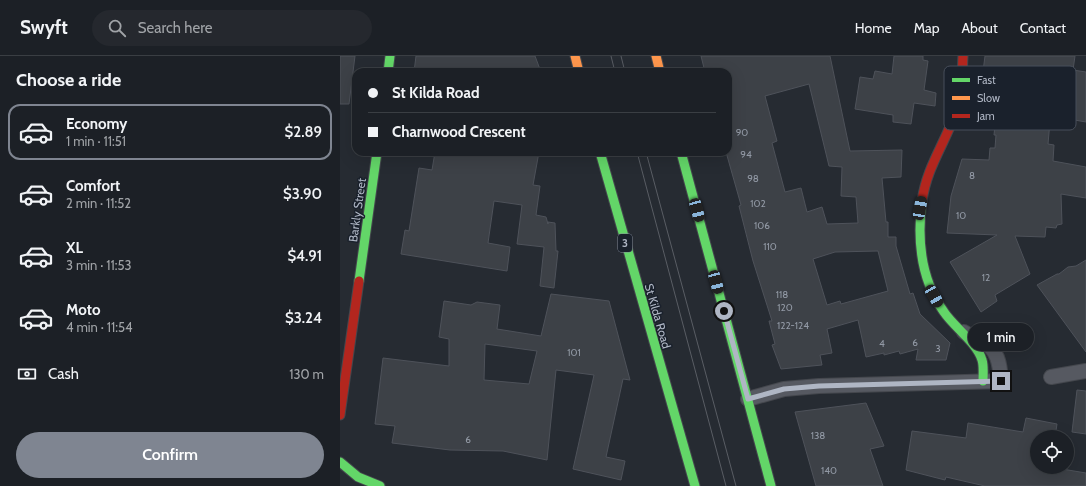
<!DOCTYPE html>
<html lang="en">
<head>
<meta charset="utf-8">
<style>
  :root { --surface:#1c2026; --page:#25282e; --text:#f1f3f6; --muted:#a0a3a7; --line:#3a3e43; --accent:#7f8591 }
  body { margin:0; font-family:Cabin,sans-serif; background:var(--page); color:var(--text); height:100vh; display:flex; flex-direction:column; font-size:15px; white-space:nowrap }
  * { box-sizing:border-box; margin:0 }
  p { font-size:13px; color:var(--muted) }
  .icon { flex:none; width:22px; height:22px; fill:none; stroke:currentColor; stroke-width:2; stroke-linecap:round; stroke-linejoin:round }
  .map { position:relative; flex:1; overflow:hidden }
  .details { display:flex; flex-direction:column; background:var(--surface); width:340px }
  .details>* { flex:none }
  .top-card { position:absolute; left:12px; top:12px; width:380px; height:88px; border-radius:12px; box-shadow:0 4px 16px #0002,0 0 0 1px var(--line); display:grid; align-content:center; height:88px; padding:0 16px; background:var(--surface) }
  .fabs { position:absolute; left:690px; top:374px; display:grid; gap:8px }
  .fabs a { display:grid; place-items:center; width:44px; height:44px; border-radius:50%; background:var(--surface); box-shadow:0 4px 16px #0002,0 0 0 1px var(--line); font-size:20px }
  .end { position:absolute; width:18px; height:18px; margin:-9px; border:5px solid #afb6c4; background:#111; box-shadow:0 0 0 2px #111 }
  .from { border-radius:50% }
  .bubble { position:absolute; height:28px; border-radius:14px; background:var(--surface); box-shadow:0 4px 16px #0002,0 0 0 1px var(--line); font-size:13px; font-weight:600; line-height:28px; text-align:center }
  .car { position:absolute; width:12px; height:24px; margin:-12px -6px; border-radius:5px; box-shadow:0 0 3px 1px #0007; background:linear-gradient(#222 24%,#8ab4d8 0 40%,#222 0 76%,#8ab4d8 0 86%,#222 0) }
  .top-card b { display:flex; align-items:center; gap:14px; height:38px; font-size:15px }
  .top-card b+b { border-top:1px solid var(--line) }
  .top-card i { width:10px; height:10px; background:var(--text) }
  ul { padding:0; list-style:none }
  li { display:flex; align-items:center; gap:12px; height:56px; margin:0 8px 6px; padding:0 8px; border:2px solid transparent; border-radius:12px }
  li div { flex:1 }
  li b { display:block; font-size:15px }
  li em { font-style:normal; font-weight:600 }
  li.on { border-color:var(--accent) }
  li>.icon { width:36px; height:36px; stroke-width:1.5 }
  h2 { padding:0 16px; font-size:18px; line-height:48px }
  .pay { display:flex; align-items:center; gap:10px; height:44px; padding:0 16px; font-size:15px }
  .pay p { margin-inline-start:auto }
  .cta { display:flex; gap:8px; margin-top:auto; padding:8px 16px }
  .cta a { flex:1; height:46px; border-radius:24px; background:var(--accent); color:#fff; font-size:16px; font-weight:600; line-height:46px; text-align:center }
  header { display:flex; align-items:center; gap:24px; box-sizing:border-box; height:56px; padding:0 20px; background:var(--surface); border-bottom:1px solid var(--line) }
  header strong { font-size:19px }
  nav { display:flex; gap:22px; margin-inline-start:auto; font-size:14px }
  .search { width:280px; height:36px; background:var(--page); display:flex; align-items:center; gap:10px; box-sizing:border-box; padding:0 14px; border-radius:22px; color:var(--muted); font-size:15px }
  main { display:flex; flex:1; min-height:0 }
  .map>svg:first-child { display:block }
  .building { fill:#3d4147; stroke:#4e525a; fill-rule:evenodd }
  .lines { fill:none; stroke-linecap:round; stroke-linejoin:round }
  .street-casing { stroke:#44474d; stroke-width:16 }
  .fast-casing { stroke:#44474d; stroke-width:11 }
  .slow-casing { stroke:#44474d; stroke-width:11 }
  .jam-casing { stroke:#44474d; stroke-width:11 }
  .street { stroke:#565961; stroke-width:14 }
  .fast { stroke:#63d668; stroke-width:9 }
  .slow { stroke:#ff974d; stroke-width:9 }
  .jam { stroke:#b3261e; stroke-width:9 }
  .tram { stroke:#595d64; stroke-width:1 }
  .route { stroke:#afb6c4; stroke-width:5 }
  .labels { text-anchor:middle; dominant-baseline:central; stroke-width:3; stroke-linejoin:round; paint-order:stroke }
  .number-label { font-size:10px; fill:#9299a5 }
  .shield { fill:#1a212c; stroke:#828996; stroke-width:1 }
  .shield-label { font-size:11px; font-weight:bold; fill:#afb6c4 }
  .street-label { font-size:12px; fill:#afb6c4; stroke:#1a212c }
  .key { fill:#1a212c; stroke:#474e5a; stroke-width:1 }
  .key-label { font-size:11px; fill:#afb6c4 }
</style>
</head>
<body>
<header>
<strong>Swyft</strong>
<div class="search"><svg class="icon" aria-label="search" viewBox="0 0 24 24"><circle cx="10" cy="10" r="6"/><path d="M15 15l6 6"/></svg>Search here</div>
<nav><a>Home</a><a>Map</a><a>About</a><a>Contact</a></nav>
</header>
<main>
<section class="details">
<h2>Choose a ride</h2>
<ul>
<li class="on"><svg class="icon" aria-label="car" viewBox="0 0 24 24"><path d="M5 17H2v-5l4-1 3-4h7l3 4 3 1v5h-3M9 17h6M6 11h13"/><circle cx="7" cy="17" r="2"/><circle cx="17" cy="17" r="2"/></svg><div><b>Economy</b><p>1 min · 11:51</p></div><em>$2.89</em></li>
<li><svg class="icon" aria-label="car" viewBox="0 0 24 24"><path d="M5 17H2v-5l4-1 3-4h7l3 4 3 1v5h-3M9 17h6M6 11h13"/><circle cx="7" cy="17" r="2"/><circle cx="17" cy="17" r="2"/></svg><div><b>Comfort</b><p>2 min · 11:52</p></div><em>$3.90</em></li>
<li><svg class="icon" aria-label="car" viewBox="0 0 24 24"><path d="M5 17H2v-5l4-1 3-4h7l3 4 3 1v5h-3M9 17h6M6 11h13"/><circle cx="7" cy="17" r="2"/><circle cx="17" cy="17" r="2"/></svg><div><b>XL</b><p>3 min · 11:53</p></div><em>$4.91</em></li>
<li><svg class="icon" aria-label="car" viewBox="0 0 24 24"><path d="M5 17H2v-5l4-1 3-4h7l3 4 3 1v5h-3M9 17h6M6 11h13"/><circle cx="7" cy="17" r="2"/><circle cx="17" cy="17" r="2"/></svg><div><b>Moto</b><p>4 min · 11:54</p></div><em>$3.24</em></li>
</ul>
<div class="pay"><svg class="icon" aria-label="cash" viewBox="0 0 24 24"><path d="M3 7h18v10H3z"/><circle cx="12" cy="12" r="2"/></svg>Cash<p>130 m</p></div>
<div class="cta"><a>Confirm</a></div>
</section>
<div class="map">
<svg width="746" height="430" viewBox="0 0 746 430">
  <rect width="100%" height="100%" fill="#262b32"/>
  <path class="building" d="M0,0H15L9,48H0Z
    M76,0H195L201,16H74Z
    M361,0H490L510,95L562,94L561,121L542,122L546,166H548V181H556V190L570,238L573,237L580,258L610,287L606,304H576L578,293L560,298L559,295L544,299V297L526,301L518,264L487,273L492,297L480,299L482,309L441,313L432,289L435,288L429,265H432L413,205L399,150L401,149L386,96H388V16H365ZM469,28L489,110L502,111L501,140L516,141L518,167L487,168L482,151L467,156L461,132L445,136L432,87L437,85L425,40ZM538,195L548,235L501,248L500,245L487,249L473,203L495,196Z
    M554,0H583V4L588,5L584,34L596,37L595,50L574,47L571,68L553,66V59L515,53L520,21L533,23L535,15L552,18Z
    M645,0H735L733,14L746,16V66L717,61L723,23L684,18L680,51L711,54L708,88L714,89L713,105L746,111V142L721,138L722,168L717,169L716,172L706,171L705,181L675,180L690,218L655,239L657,245L641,256L610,206L657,179L607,177L611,140L622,103L649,104L650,92H655L656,79H654L658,41L640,39Z
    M95,96H199L193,129L200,130L196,159L206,161L208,168V166L215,167L216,195H218L214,232L200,230L204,191L177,188L182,149L154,145L148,187L170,191L167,215L61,198L65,174L69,175L79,112L92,114Z
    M746,204V296L697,229L717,218H719L728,211L736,210Z
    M211,238L269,245L290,324L283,323L266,401L285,405L281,424L233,413L254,319L216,314L207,404L163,395L110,394L52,387L55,370L35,368L43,302L109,310V283L99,281L104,245L131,249L137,246L160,249L157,273L201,280ZM145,288L197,295L189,328L144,324Z
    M737,334L746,335V378L732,376Z
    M526,347L544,390L530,393L543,430H476L455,356Z
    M686,362L717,368L715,381H697V411H710L746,417V430H645L606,421L605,424L566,414L572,375L626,382L628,367L683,376Z"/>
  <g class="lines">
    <g class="street-casing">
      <path id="street" d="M711,321L746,315
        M408,343L444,333L479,330L661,325C660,308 658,293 641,284C636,281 629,280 624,276"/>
    </g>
    <g class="fast-casing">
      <path id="fast" d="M48,16L50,0
        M260,96L355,430
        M341,96L431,430
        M582,145C577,183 581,224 604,256C614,271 637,287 642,304C644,310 643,318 643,325
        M19,225L37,96
        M0,406L18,421L40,430"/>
    </g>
    <g class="slow-casing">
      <path id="slow" d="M235,0L239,16
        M316,0L320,16"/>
    </g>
    <g class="jam-casing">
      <path id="jam" d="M582,145C587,109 607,85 617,52C623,36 622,17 623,0
        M0,359L19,225"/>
    </g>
    <use href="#street" class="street"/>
    <use href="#fast" class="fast"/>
    <use href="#slow" class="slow"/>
    <use href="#jam" class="jam"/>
    <path class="tram" d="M271,0L275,16
      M281,0L285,16
      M297,96L386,430
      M306,96L396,430"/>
  </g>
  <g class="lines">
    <path class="route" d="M384,255L408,343L444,333L479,330L661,325"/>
  </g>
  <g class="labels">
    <g class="number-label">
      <text x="402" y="76">90</text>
      <text x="406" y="98">94</text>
      <text x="632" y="119">8</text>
      <text x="413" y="122">98</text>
      <text x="418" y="147">102</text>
      <text x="621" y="159">10</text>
      <text x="422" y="169">106</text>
      <text x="430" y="190">110</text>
      <text x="646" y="221">12</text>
      <text x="442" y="238">118</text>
      <text x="445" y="251">120</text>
      <text x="453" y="269">122-124</text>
      <text x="575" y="286">6</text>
      <text x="542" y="287">4</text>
      <text x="598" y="292">3</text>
      <text x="234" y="296">101</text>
      <text x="478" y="379">138</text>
      <text x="128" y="383">6</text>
      <text x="489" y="414">140</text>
    </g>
    <rect class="shield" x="278" y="178" width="14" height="18" rx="3"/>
    <g class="shield-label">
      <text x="285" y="187">3</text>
    </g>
    <g class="street-label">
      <text transform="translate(17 154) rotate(-82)">Barkly Street</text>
      <text transform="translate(318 260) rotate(74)">St Kilda Road</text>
    </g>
  </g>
  <rect x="604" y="10" width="132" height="64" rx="6" class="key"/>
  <rect x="612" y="22" width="18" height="4" fill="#63d668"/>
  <rect x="612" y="40" width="18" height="4" fill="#ff974d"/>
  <rect x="612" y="58" width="18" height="4" fill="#b3261e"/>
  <g class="key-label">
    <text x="637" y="28">Fast</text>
    <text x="637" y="46">Slow</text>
    <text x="637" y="64">Jam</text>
  </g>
</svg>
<div class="fabs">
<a><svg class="icon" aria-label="locate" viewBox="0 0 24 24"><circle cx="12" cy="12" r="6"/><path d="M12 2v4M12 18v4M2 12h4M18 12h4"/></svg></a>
</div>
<i class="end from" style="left:384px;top:255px"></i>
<i class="end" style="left:661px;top:325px"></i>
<div class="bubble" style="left:628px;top:267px;width:66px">1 min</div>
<i class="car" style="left:580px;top:152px;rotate:10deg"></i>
<i class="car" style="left:357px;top:154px;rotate:165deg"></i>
<i class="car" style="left:376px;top:226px;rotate:165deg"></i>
<i class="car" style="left:594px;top:240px;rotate:150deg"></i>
<div class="top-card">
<b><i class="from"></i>St Kilda Road</b>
<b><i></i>Charnwood Crescent</b>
</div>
</div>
</main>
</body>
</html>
